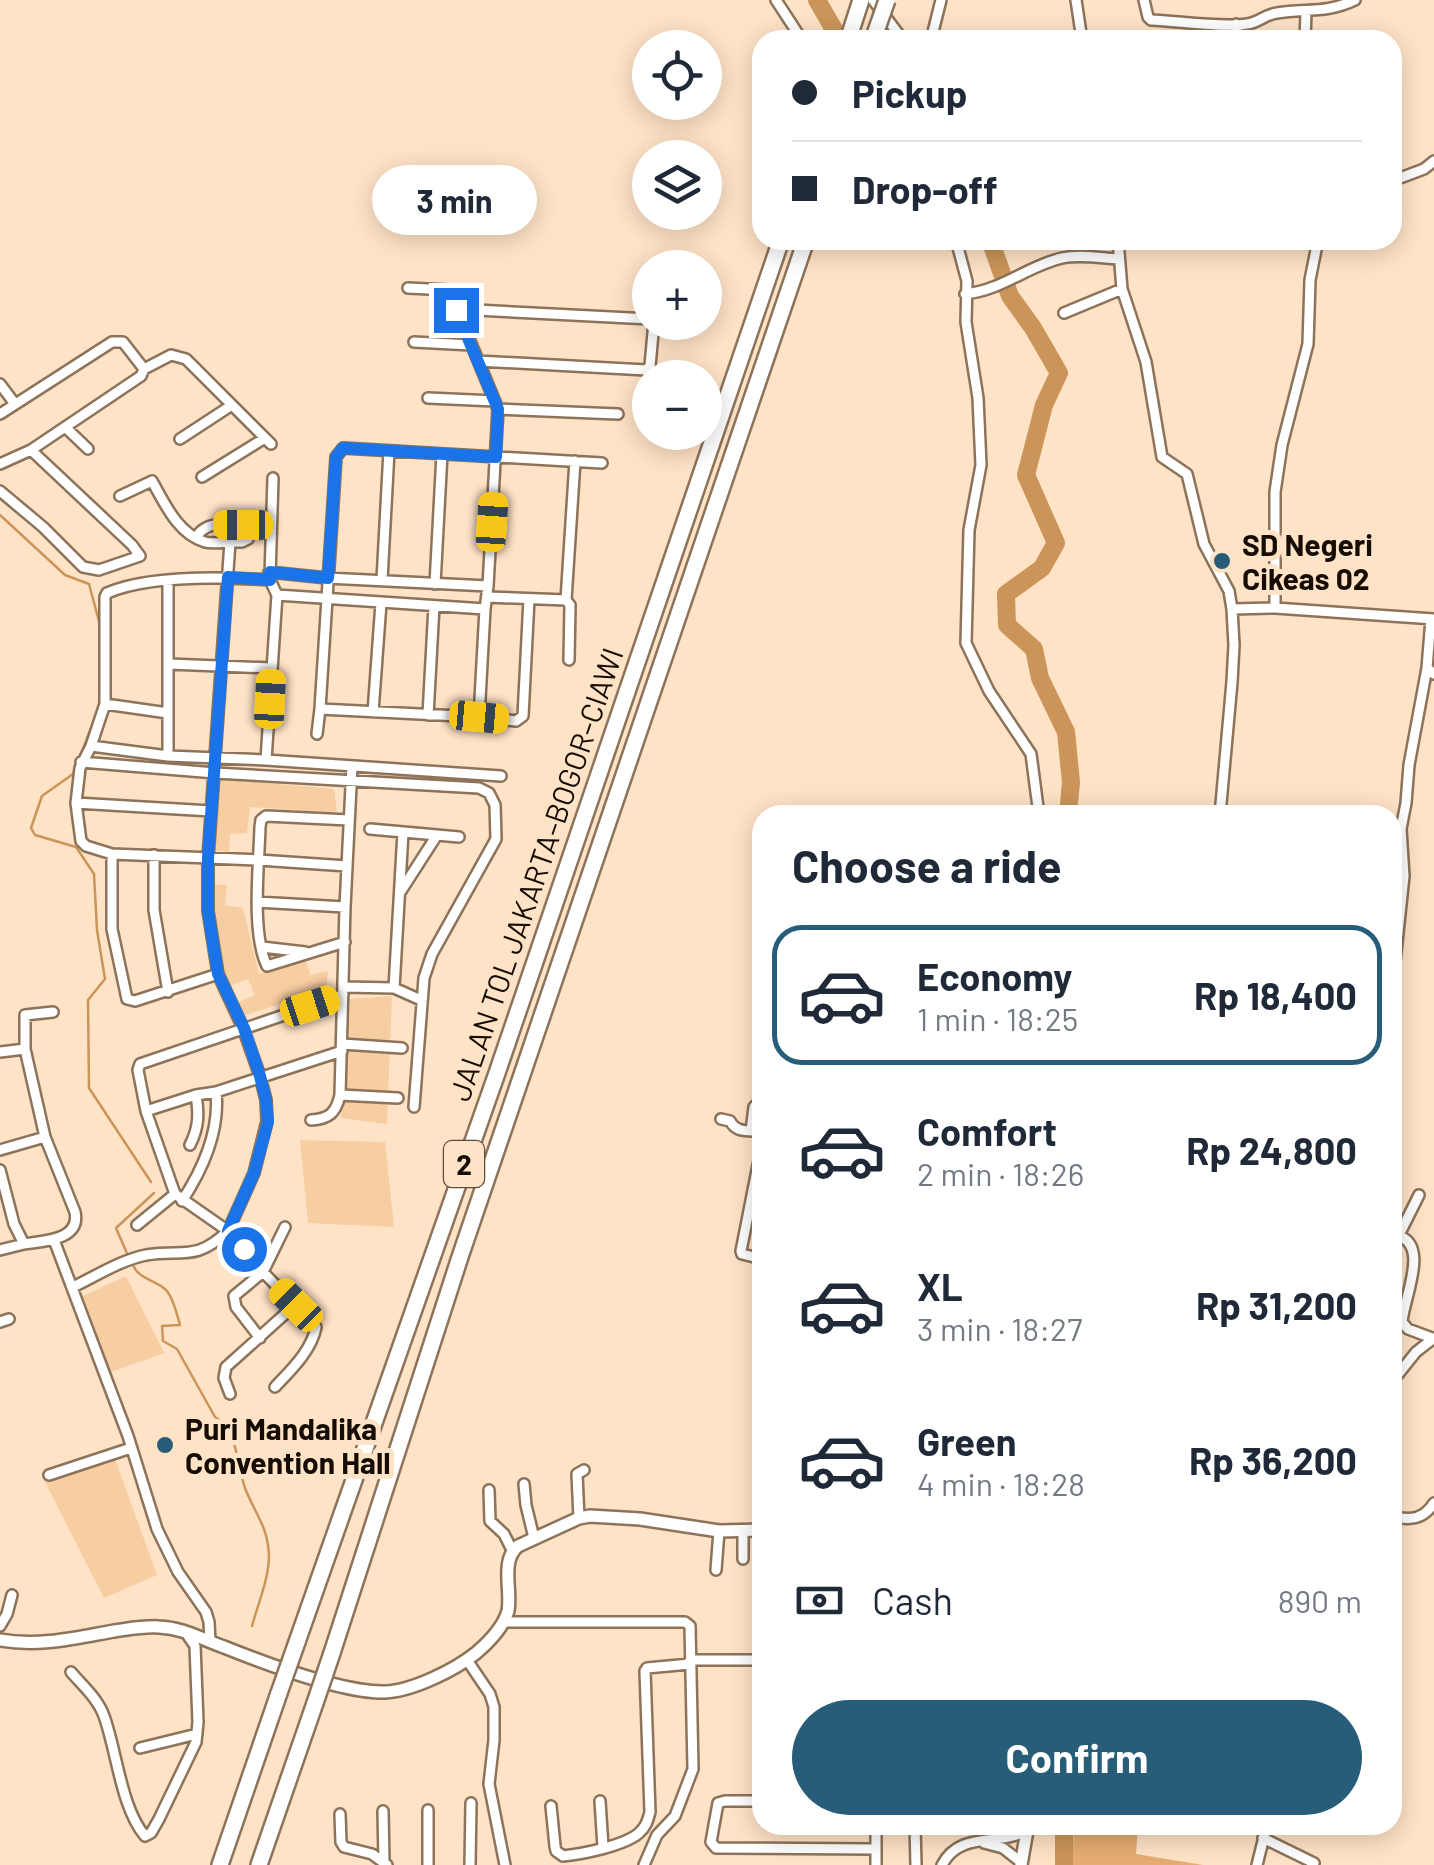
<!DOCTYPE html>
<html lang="en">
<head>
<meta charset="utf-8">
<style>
  :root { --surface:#fff; --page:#f2f2f3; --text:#1f2937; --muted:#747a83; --line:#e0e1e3; --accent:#275d78 }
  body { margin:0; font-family:Barlow,sans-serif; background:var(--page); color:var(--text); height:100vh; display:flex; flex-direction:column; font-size:38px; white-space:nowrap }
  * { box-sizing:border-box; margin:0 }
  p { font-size:32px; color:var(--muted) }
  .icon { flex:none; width:55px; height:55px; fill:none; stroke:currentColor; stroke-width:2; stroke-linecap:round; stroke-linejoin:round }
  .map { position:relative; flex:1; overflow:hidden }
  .details { position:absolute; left:752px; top:805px; width:650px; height:1030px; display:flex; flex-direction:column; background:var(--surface); border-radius:30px; box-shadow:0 5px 25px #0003 }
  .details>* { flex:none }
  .guide { position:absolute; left:752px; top:30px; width:650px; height:220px; border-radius:30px; box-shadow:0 5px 25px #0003; display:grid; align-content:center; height:220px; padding:0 40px; background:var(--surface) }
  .tools { position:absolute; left:632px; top:30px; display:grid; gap:20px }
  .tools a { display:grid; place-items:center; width:90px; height:90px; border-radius:50%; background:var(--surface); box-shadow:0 5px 25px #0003; font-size:50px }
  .end { position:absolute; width:45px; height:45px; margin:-22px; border:12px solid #1a73e8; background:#fff; box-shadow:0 0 0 5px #fff }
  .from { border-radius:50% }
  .bubble { position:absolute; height:70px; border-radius:35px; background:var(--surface); box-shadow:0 5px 25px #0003; font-size:32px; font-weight:700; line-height:70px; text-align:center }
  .car { position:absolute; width:30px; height:60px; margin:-30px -15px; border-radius:12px; box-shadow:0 0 8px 2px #0007; background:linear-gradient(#f5c518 24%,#345 0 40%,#f5c518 0 76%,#345 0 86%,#f5c518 0) }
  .guide b { display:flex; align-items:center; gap:35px; height:95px; font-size:38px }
  .guide b+b { border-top:2px solid var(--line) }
  .guide i { width:25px; height:25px; background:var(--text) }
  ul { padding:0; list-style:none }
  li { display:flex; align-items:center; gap:30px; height:140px; margin:0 20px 15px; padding:0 20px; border:5px solid transparent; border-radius:30px }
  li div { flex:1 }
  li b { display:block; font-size:38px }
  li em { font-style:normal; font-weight:700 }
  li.selected { border-color:var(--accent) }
  li>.icon { width:90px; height:90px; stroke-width:1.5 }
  h2 { padding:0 40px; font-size:45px; line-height:120px }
  .pay { display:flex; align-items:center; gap:25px; height:110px; padding:0 40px; font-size:38px }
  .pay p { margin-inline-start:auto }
  .cta { display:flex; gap:20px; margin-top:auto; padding:20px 40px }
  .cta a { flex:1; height:115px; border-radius:60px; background:var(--accent); color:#fff; font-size:40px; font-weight:700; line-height:115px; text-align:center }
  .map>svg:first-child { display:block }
  .green { fill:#f7cda2 }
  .forest { fill:#e5ad72 }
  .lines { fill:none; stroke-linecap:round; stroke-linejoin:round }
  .stream { stroke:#cb955a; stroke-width:2.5 }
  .river { stroke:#cb955a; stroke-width:18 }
  .street-casing { stroke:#8c735a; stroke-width:14 }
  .secondary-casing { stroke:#8c735a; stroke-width:16 }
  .highway-casing { stroke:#8c735a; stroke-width:20 }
  .street { stroke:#fff; stroke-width:9 }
  .secondary { stroke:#fff; stroke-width:11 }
  .highway { stroke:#fff; stroke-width:15 }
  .highway-bridge-casing { stroke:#8c735a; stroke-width:20; stroke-linecap:butt }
  .highway-bridge { stroke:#fff; stroke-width:15 }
  .route { stroke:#1a73e8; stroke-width:12 }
  .poi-dot { fill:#275d78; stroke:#ffe3c7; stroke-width:4 }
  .labels { text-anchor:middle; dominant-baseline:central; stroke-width:10; stroke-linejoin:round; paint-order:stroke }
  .shield { fill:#ffe3c7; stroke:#5b4c3e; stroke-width:2.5 }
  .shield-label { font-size:28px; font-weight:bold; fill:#150c04 }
  .poi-label { font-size:30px; font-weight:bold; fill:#150c04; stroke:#ffe3c7; text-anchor:start }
  .street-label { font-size:30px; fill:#150c04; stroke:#ffe3c7 }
</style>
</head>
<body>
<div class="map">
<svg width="1434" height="1865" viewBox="0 0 1434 1865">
  <rect width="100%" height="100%" fill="#ffe3c7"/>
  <path class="green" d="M219,779L334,789L337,813L250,807L247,833L230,834L229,852L214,850Z
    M210,884L227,885L225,905L243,908L259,974L306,960L310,975L328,971L326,989L243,1016L237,1003L255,995L248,979L227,987C214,955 211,919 210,884Z
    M392,996L387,1124L341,1118L349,999Z
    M300,1140L385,1142L394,1227L308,1223Z
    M126,1276L164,1353L111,1372L83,1296Z
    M115,1459L157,1575L104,1598L45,1482Z"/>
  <path class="forest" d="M1074,1825H1138L1136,1854L1203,1865H1072Z"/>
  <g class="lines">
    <path class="stream" d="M0,515L65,575L89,584L101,629
      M101,652L99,708L73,774L42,796L31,828L35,835L76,847L94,874L97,930L105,979L88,1000L89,1088L151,1182
      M129,1258L116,1228L154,1193
      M133,1265C140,1281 156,1279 167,1291C174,1300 177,1315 180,1325L162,1326L163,1341L177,1349L215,1417C238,1429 237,1467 245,1488C255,1514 268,1526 269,1556C269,1578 258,1604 252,1626"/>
    <path class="river" d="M817,0L840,40
      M990,240L1010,296L1033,328L1059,373L1044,405L1026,475L1056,543L1042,568L1006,594L1007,625L1034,649L1040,678L1066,732L1071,782L1068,815
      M1064,1825V1865"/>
    <g class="street-casing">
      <path id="street" d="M776,0L802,40
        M873,0L903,40
        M1076,0L1082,40
        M1144,0L1148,17L1151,20C1178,21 1222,28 1247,24C1258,23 1266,14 1277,13C1305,8 1326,14 1355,0
        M1236,24L1240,40
        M931,40L941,0
        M1305,40L1306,12
        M1392,181L1424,169L1434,161
        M956,240L967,281L966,322L978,398L981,465L969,530L966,643L989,691L1031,754L1039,815
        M1118,240L1122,289L1146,362L1162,457L1187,474L1204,544L1229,591L1232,609L1234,645L1232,682L1220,815
        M408,288L449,290L498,409L488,586
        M965,294C1003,290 1027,266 1062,258C1080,254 1100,258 1118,259
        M457,309L650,319
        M1064,313L1122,289
        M414,342L471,345
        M478,361L646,370L650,366L654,322
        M144,369L171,355L186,359L271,444
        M0,384L15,404
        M428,398L495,401
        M498,409L618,414
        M0,414L112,342H123L144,369L141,376L31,450L0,464
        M65,427L88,449
        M180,439L232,405
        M202,477L265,438
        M0,491L43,527L83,567L99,570L140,556L132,545L31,450
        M197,536C206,521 234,521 249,529L248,539L242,542H230
        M269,572L327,578L488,586L485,609L277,595
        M270,577L273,478
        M382,580L389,451
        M435,584L442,454
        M487,597L566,600
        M1275,608V492L1282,445L1308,344L1310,280L1318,240
        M485,609L479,717L320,709L336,457L343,448L602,463
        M1232,609L1275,608L1434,619
        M1431,619L1427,668L1434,674
        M569,660L570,605L566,600L575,461
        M169,664L271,668
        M105,704L168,713
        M373,712L381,603
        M428,715L434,606
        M479,717L516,721L523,716L529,599
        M317,734L320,709
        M91,746L168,756L266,760L277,595L270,580C224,577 149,575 107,593L105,597V704L91,746L80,768L76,803L81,841L86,846L112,854L259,860L347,866
        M168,756V580
        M266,760L501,776
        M81,762L215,773L479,788L489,793L495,805L496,839L432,954L424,978L414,1107
        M76,803L211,811
        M370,829L459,837
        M112,854V929L127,999L135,1001L218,974
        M154,855V910L168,992
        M401,891L437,835
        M257,902L345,907
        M345,942L267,966C251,933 259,865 260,827L261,820L266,816L349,820
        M262,947L305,952
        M343,987L394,988L421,1000
        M394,988L403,832
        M1392,990L1404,876L1401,829L1406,803L1409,765L1427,668
        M342,1044L402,1048
        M25,1049V1015L53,1012
        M0,1052L25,1049L45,1137L75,1212C81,1240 44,1241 24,1244L14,1224L0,1170
        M340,1095L398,1098
        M146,1111L196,1095L216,1092L342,1051
        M721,1119L730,1121C737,1134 750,1130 762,1131
        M311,1120C329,1119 336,1113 340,1095L345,907L352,766
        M751,1131L754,1107L762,1099
        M190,1145C199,1127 199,1114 196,1095
        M762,1145L741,1251L742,1254L762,1259
        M0,1150L45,1137
        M182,1201C203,1169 220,1131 216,1092
        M137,1225L175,1194
        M1399,1235L1419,1195
        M54,1240L128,1436L157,1529L178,1572L206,1612L209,1622L210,1641
        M1392,1240L1396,1235C1431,1243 1404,1297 1402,1322L1408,1329L1432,1338
        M0,1250L24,1244
        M73,1287C96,1276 121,1260 146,1255C184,1249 195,1262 228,1231L254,1173L267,1121L266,1100L260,1076L243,1028L218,974L208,911V858L230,542C223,542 212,544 205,542C178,534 165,504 152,481L120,496
        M0,1322L9,1319
        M260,1338L236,1307L234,1296L263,1272L285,1227
        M1392,1382L1416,1352L1434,1338
        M275,1387C291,1370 312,1350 316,1327L263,1272L228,1231L175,1194L146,1111L138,1070L140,1064L343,995
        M230,1394L224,1378L226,1367L295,1305
        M49,1475L131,1448
        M524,1484L526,1505L534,1538
        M489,1490L490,1521L504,1534L512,1550
        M1392,1517C1411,1520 1423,1520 1434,1503
        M579,1518L577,1474L584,1470
        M743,1530V1559
        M716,1570L719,1531
        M504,1622H685L690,1626L693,1769L675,1816L657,1835L644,1865
        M0,1626L7,1614L12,1595
        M467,1660L490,1694L494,1707V1740L489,1784L505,1865
        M690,1660H762
        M71,1672C83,1686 98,1699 104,1716C117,1752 121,1808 145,1836L151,1833L159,1819L196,1742L198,1722L195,1646L186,1633
        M140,1748L197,1734
        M600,1801L603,1847
        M762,1801H725L718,1803L711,1842L716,1848L876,1849
        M551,1806L555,1846L556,1851L563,1856C582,1854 624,1846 639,1833C646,1827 648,1820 650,1812L645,1671L647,1668L690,1664
        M383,1811L384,1863
        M340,1814L341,1842L344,1847L372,1854L387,1865
        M915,1825L916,1865
        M1263,1838L1314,1863
        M984,1843L1003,1848L1022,1863
        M428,1865V1810
        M470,1865L471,1803
        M876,1865V1825
        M942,1865C960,1831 996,1846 1027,1831
        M1257,1865L1267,1825"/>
    </g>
    <g class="secondary-casing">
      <path id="secondary" d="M0,1640C39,1647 75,1638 114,1631C129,1629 143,1626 159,1627C184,1628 201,1639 224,1647C264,1663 344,1693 385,1692C412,1691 455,1670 476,1653C489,1642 503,1628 508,1611C512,1590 500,1561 518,1546L579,1518L590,1516L640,1519L719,1531L762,1530
        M1021,1865L1028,1825"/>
    </g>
    <g class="highway-casing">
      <path id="highway" d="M848,40L861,0
        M297,1642L497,1073L781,240
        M332,1653L460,1257L806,240
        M220,1865L279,1693
        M259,1865L315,1703"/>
    </g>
    <use href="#street" class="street"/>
    <use href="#secondary" class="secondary"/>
    <use href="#highway" class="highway"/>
    <g class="highway-bridge-casing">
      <path id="highway-bridge" d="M873,40L887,0
        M279,1693L297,1642
        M315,1703L332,1653"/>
    </g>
    <use href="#highway-bridge" class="highway-bridge"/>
  </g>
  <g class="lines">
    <path class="route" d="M244,1249L228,1231L254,1173L268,1122L266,1100L260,1076L244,1028L218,974L208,911V858L228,577L270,580V572L328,578L336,457L343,448L496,457L498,409L456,310"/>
  </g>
  <g class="poi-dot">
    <circle cx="1222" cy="561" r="10"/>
    <circle cx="165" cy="1445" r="10"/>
  </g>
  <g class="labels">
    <rect class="shield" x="444" y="1141" width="40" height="46" rx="8"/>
    <g class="shield-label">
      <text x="464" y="1164">2</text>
    </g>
    <g class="poi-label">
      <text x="1242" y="544">SD Negeri<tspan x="1242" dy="34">Cikeas 02</tspan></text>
      <text x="185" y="1428">Puri Mandalika<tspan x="185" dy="34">Convention Hall</tspan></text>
    </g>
    <g class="street-label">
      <text transform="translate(535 874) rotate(-71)">JALAN TOL JAKARTA–BOGOR–CIAWI</text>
    </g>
  </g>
</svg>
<div class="tools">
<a><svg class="icon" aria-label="locate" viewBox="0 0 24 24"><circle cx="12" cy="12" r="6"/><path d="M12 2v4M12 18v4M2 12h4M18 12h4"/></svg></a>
<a><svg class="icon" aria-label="layers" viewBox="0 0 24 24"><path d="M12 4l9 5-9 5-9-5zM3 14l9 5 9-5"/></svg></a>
<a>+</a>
<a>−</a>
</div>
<i class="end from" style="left:244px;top:1249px"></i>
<i class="end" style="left:456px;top:310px"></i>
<div class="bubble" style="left:372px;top:165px;width:165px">3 min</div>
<i class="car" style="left:492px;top:522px;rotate:4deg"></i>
<i class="car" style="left:243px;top:525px;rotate:270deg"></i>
<i class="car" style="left:270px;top:699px;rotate:3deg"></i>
<i class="car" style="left:479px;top:717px;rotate:95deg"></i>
<i class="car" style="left:310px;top:1006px;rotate:72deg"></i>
<i class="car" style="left:296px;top:1305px;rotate:315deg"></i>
<div class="guide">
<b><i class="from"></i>Pickup</b>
<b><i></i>Drop-off</b>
</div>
<section class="details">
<h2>Choose a ride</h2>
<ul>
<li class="selected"><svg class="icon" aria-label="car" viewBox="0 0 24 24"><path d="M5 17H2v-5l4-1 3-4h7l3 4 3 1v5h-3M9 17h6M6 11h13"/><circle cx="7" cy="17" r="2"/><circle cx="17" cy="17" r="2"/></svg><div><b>Economy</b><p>1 min · 18:25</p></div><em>Rp 18,400</em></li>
<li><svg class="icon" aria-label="car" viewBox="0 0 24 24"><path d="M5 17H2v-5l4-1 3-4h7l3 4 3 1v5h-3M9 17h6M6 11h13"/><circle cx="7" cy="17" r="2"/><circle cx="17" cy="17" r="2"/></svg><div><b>Comfort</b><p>2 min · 18:26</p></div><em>Rp 24,800</em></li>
<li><svg class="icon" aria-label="car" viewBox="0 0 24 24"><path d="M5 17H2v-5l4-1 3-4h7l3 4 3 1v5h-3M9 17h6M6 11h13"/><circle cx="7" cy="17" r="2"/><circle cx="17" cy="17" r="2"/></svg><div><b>XL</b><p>3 min · 18:27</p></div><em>Rp 31,200</em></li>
<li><svg class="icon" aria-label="car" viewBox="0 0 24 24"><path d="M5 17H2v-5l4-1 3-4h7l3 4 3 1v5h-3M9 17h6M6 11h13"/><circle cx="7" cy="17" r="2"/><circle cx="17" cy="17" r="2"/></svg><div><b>Green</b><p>4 min · 18:28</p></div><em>Rp 36,200</em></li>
</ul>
<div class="pay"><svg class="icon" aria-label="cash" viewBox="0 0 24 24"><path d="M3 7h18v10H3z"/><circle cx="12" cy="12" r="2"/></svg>Cash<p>890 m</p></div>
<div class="cta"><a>Confirm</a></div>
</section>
</div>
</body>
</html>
